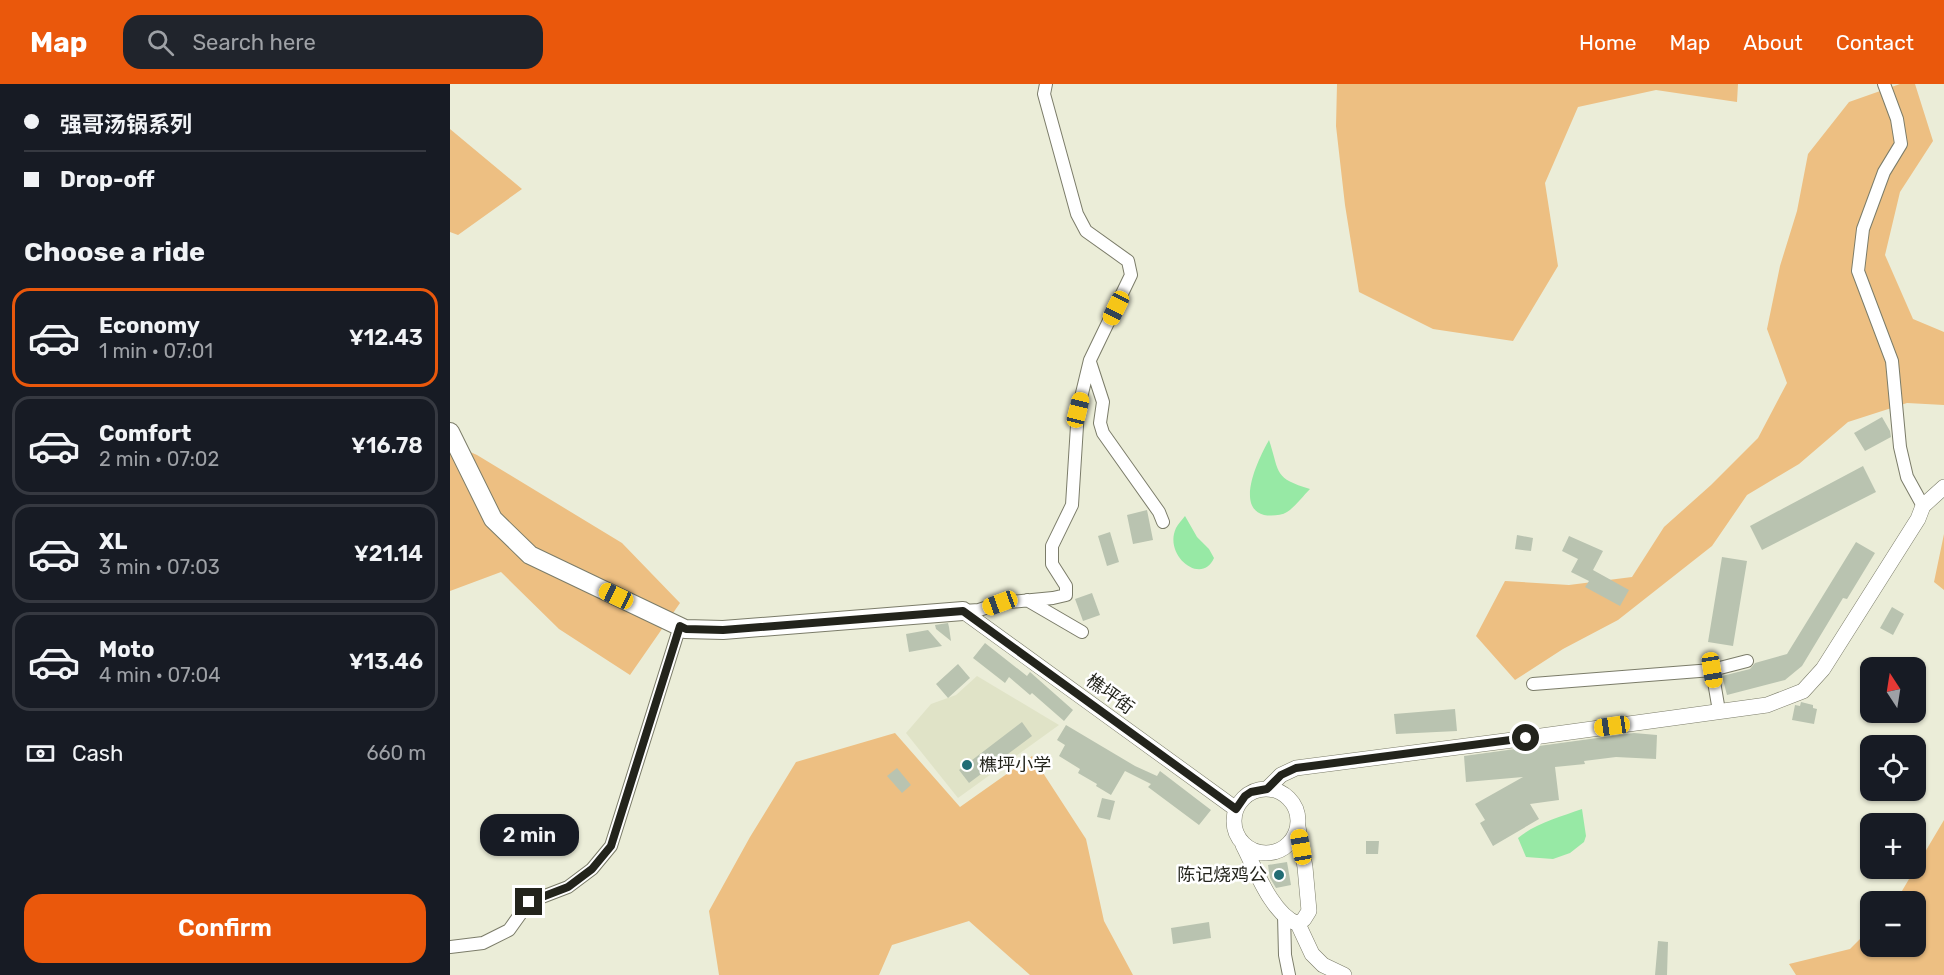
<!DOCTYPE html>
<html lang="en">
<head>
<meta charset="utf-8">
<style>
  :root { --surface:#171b24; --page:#20242c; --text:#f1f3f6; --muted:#9ea1a6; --line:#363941; --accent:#ea580c }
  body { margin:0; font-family:Rubik,"Noto Sans SC",sans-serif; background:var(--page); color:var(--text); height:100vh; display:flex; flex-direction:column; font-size:22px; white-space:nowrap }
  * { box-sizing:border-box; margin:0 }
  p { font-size:20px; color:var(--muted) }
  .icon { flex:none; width:33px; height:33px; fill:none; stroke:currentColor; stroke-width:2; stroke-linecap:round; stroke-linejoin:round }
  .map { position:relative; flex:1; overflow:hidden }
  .side { display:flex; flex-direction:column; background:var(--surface); width:450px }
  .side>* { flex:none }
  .top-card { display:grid; align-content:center; height:132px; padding:0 24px; background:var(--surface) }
  .needle { width:39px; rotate:348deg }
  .buttons { position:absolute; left:1410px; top:573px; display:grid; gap:12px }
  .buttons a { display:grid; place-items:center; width:66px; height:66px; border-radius:12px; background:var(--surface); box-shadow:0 2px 4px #0004; font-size:30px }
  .end { position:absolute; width:27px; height:27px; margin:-14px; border:8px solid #23241c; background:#fff; box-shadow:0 0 0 3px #fff }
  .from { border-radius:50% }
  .bubble { position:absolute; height:42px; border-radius:18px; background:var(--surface); box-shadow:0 2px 4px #0004; font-size:20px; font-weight:600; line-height:42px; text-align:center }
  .car { position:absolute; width:18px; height:36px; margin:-18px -9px; border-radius:8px; box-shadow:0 0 4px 2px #0007; background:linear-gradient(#f5c518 24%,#345 0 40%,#f5c518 0 76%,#345 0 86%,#f5c518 0) }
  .top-card b { display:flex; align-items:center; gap:21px; height:57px; font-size:22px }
  .top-card b+b { border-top:2px solid var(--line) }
  .top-card i { width:15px; height:15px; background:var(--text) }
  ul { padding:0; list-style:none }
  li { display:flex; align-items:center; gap:18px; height:99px; margin:0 12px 9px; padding:0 12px; border:3px solid var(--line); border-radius:18px }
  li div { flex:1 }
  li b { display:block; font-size:22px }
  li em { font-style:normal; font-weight:600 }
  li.selected { border-color:var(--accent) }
  li>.icon { width:54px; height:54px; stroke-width:1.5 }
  h2 { padding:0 24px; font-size:27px; line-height:72px }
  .pay { display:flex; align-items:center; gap:15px; height:66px; padding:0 24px; font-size:22px }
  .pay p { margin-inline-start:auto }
  .button { display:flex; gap:12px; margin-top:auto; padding:12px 24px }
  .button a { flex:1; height:69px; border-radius:18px; background:var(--accent); color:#fff; font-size:24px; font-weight:600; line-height:69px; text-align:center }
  header { display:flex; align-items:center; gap:36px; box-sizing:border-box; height:84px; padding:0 30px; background:var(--accent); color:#fff }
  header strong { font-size:28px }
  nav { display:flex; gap:33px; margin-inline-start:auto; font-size:21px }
  .search { width:420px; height:54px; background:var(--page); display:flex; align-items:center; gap:15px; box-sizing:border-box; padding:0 21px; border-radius:18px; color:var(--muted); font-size:22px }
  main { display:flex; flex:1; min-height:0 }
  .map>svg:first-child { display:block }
  .built { fill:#e0e3c7 }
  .green { fill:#edbf82 }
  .water { fill:#97e9a5 }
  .building { fill:#b9c3b0 }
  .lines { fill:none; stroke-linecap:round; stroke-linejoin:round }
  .minor-casing { stroke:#7b7c69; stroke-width:14 }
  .tertiary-casing { stroke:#7b7c69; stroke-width:16 }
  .secondary-casing { stroke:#7b7c69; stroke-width:20 }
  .minor { stroke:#fff; stroke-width:12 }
  .tertiary { stroke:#fff; stroke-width:15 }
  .secondary { stroke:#fff; stroke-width:18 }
  .route { stroke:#23241c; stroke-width:8 }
  .poi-dot { fill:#216c74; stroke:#fff; stroke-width:2 }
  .labels { text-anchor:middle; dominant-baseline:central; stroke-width:5; stroke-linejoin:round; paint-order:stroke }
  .street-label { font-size:18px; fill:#23241c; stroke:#fff }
  .poi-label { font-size:18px; fill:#23241c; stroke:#fff; text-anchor:start }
</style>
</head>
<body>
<header>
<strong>Map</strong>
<div class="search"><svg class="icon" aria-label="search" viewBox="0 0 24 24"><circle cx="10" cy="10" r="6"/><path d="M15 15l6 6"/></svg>Search here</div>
<nav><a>Home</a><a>Map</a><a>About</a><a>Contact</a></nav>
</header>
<main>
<section class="side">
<div class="top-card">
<b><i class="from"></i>强哥汤锅系列</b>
<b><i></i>Drop-off</b>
</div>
<h2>Choose a ride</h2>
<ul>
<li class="selected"><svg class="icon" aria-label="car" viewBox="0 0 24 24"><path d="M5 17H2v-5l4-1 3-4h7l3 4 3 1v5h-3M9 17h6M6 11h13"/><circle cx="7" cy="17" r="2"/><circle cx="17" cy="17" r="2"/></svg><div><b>Economy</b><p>1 min · 07:01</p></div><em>¥12.43</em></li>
<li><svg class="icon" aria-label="car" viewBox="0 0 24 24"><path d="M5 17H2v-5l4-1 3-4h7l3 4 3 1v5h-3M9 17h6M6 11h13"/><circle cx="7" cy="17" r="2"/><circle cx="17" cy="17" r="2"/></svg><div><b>Comfort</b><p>2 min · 07:02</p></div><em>¥16.78</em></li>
<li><svg class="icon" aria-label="car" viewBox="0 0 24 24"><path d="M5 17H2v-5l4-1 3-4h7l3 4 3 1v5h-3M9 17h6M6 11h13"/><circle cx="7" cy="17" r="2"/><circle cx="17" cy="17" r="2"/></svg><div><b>XL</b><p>3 min · 07:03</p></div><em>¥21.14</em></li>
<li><svg class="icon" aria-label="car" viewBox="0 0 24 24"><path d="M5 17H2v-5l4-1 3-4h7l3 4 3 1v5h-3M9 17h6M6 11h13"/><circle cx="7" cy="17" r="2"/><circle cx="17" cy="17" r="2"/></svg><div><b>Moto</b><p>4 min · 07:04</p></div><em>¥13.46</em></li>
</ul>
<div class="pay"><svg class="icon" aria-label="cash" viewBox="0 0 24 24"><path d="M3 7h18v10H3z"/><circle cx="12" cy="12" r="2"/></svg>Cash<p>660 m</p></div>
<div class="button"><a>Confirm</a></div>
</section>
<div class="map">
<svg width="1494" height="891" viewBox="0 0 1494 891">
  <rect width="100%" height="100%" fill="#ebedd8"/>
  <path class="built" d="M527,592L609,641L508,714L456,649L481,620L506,611Z"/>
  <path class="green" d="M887,0H1288L1287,18L1206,6L1128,23L1095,99L1108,182L1063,257L983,245L909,208L895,121L886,42Z
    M1450,0H1465L1483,57L1450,108L1435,171L1463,235L1494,248V321L1457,319L1398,338L1349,380L1297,411L1262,462L1168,536L1113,565L1065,596L1026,552L1055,497L1119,501L1182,493L1214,443L1261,401L1308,354L1337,299L1317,245L1330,182L1347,127L1358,70L1399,18Z
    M0,45L72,105L8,151L0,148Z
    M0,359L27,371L172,459L230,519L180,591L109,545L51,488L0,507Z
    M1494,450V506L1484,498Z
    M445,649L510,723L582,672L636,755L654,837L683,891H580L519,837L442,861L429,891H269L259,827L300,753L346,678Z
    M1494,736V891H1346L1339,880L1400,865L1420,845V862H1466V818L1446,817Z"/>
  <path class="water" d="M819,356C830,389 823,394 860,405C853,412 845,423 837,428C831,432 820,432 814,431C784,423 810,372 819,356Z
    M735,432L747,453L759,465L764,474C752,502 713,472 726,444C728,440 732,436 735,432Z
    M1132,725L1136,752L1134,758L1120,769L1103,775L1076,773L1068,754C1086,739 1110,733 1132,725Z"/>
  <path class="building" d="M1432,333L1440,347L1441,353L1415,367L1404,349Z
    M1413,382L1426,408L1312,466L1300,442Z
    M697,426L703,456L683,460L677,431Z
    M660,448L669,478L657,482L648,452Z
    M1067,451L1083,454L1081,467L1065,465Z
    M1119,452L1153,467L1143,486L1179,506L1170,522L1135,503L1139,497L1121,488L1128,475L1112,467Z
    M1406,458L1425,469L1397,515L1393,514L1352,582L1335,596L1277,611L1272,592L1300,585L1305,579L1337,570Z
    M1272,473L1297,477L1283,562L1258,558Z
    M642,509L650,531L633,537L625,515Z
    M1442,523L1454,530L1443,551L1430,544Z
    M498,539L499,543L501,557L486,545L485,541Z
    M478,546L492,562L459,568L456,550Z
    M535,559L577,592L580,588L623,626L614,637L582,609L580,611L559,593L555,599L523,574Z
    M508,580L520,594L498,614L486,600Z
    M1351,618L1363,621V624L1367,625L1364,640L1342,636L1345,621L1350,622Z
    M1005,625L1007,647L946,650L944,630Z
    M572,638L582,652L519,699L509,686Z
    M616,641L685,682L707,692L710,687L761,726L749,741L698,703L701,700L675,687L661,711L646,702L647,700L628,689L630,685L609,672L615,661L607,656Z
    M1184,649L1207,651L1206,675L1166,673L1134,677L1135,680L1105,683L1109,716L1080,720L1089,735L1043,762L1030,739L1035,736L1025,720L1073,693L1016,698L1014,672Z
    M447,684L461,701L452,709L437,692Z
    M652,714L665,717L660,736L647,733Z
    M916,757H929L928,770H916Z
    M837,778L841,801L826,804L820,794L818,781Z
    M759,838L761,854L723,860L721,844Z
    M1208,857L1218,858L1217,891H1205Z"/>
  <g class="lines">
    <g class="minor-casing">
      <path id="minor" d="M1434,0L1447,35L1451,60L1434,88L1413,145L1408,187L1442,277L1450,363L1457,393L1473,422
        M640,278L653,318L650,339L653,349L709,428L713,438
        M577,516L632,548
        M513,527L529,526L550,519L603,514L616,511V502L602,480V462L622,421L628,326L640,276L681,191L678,177L636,147L627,130L594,10L596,0
        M1262,586L1269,627
        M1083,600L1262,586L1297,577
        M834,831L835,871L839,891
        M0,863L33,859L59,846L79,818L118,803L142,785L161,762L230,542"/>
    </g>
    <g class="tertiary-casing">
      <path id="tertiary" d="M513,527L786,725
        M784 737a32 32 0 1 1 64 0a32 32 0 1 1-64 0Z
        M817,705L831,691L846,684L1055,657L1317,621L1353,607L1373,585L1468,435L1473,422L1494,403
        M848,743L855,783L859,827L854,835L848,840
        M793,761C805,784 822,831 848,840
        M848,840L862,870L873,881L894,891"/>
    </g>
    <g class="secondary-casing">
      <path id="secondary" d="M0,348L43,435L80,471L235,545L273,546L513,527"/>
    </g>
    <use href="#minor" class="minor"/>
    <use href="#tertiary" class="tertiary"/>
    <use href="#secondary" class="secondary"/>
  </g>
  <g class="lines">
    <path class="route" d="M79,818L118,803L142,785L161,762L230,542L236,545L273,546L513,527L786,725L795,712L801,708L817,705L831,691L846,684L1076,654"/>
  </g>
  <g class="poi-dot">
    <circle cx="517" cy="681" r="6"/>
    <circle cx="829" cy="791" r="6"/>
  </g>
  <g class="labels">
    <g class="street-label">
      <text transform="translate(660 610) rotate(36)">樵坪街</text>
    </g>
    <g class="poi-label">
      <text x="529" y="681">樵坪小学</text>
      <text x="817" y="791" text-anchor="end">陈记烧鸡公</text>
    </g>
  </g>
</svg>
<div class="buttons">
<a><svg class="needle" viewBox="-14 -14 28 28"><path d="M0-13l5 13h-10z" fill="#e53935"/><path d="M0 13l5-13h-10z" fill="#9ea1a6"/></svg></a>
<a><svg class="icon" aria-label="locate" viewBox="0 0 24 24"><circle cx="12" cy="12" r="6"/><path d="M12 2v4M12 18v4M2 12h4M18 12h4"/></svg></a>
<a>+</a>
<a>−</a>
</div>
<i class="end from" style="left:1076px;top:654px"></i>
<i class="end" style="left:79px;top:818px"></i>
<div class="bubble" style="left:30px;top:730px;width:99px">2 min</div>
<i class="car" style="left:666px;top:224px;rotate:206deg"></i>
<i class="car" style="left:628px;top:326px;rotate:14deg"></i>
<i class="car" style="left:166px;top:512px;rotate:295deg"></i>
<i class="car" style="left:550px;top:519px;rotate:250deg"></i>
<i class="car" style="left:1262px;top:586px;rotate:171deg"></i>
<i class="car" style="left:1162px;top:642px;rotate:262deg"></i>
<i class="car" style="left:851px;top:763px;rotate:350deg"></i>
</div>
</main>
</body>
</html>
